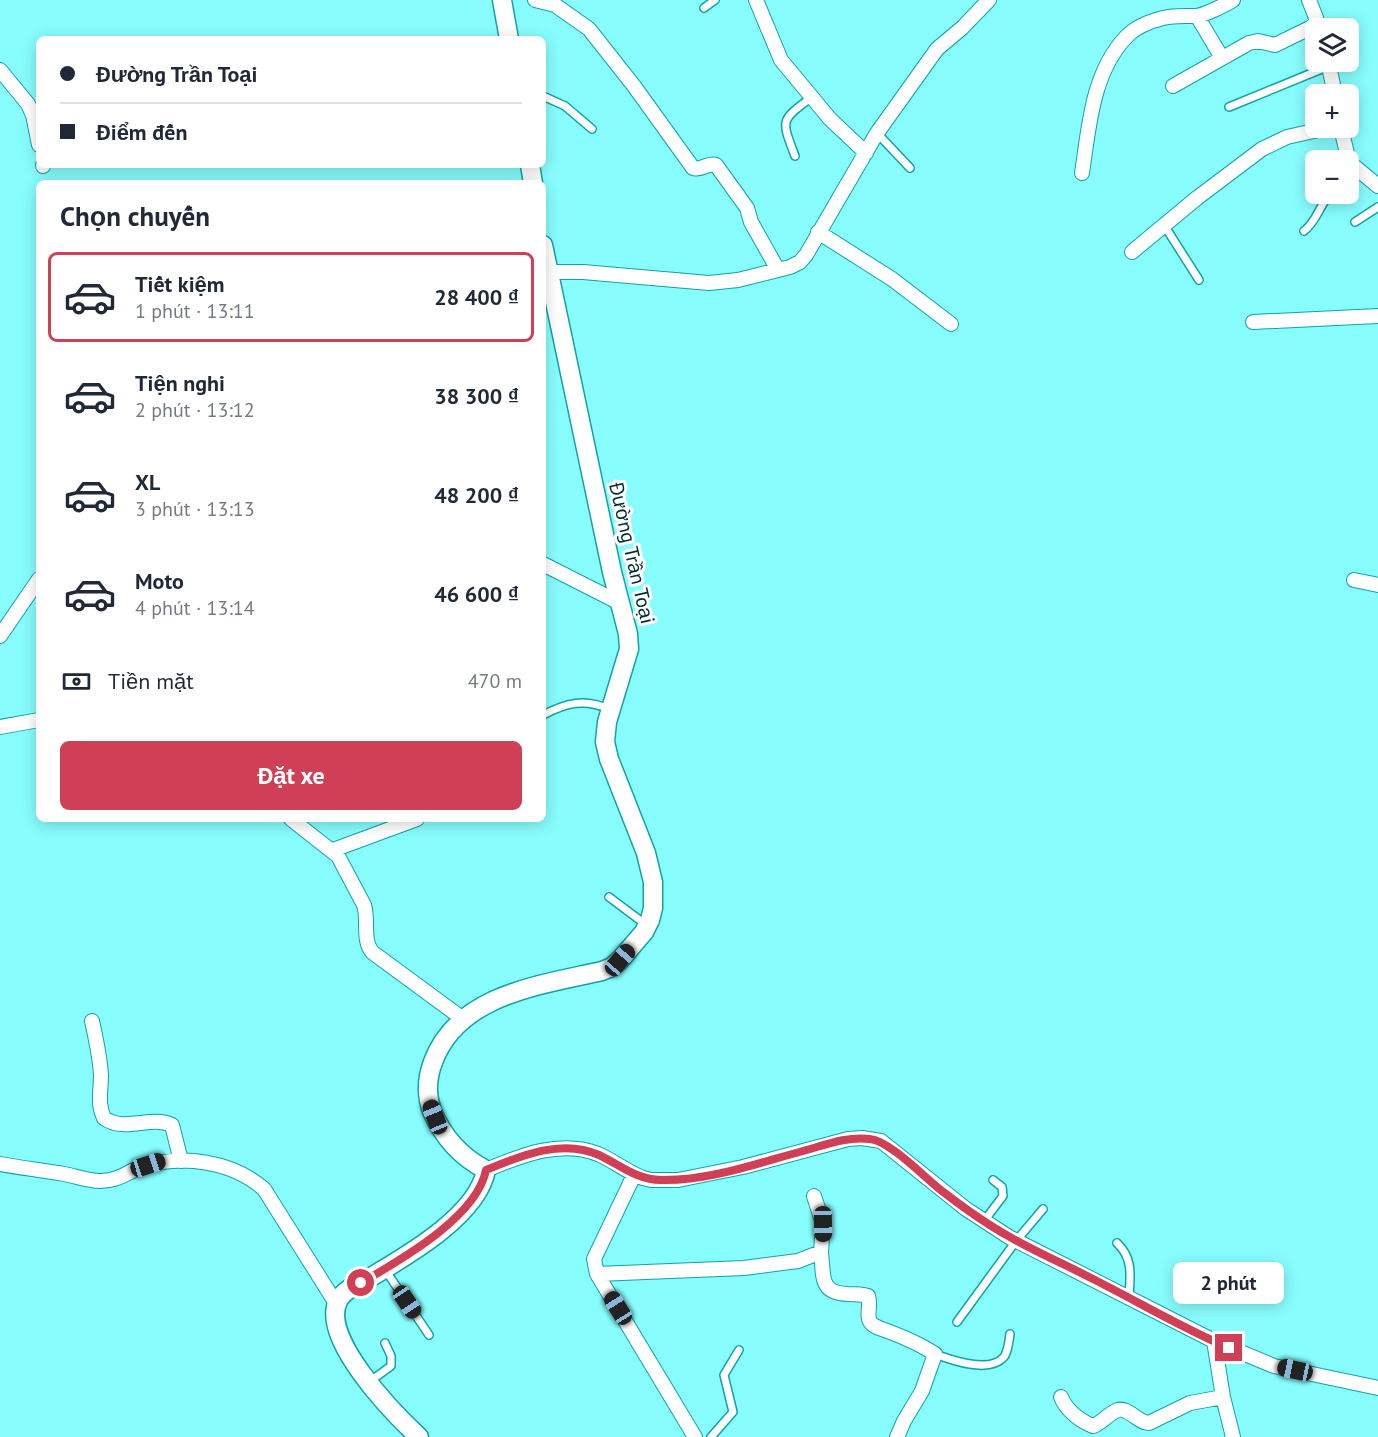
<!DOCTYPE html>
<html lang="vi">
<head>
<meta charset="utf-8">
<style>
  :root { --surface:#fff; --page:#f2f2f3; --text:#1f2937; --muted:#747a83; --line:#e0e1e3; --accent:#cf3f55 }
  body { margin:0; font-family:"PT Sans",sans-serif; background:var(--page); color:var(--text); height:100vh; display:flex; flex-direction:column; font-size:22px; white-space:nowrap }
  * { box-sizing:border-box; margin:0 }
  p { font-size:20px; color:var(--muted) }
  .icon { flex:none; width:33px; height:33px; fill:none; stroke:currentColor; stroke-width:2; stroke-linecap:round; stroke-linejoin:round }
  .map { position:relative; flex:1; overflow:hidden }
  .sheet { position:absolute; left:36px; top:180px; width:510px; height:642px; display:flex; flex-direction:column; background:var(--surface); border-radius:9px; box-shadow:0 3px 15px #0003 }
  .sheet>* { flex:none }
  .hud { position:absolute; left:36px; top:36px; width:510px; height:132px; border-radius:9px; box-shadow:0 3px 15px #0003; display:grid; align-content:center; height:132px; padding:0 24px; background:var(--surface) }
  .buttons { position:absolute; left:1305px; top:18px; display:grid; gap:12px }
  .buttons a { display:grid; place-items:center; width:54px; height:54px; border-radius:9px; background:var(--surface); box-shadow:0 3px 15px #0003; font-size:30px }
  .end { position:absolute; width:27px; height:27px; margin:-14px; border:8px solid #cf3f55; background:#fff; box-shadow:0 0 0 3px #fff }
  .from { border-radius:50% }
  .bubble { position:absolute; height:42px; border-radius:9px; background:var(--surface); box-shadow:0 3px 15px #0003; font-size:20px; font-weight:700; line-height:42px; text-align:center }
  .car { position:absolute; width:18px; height:36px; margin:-18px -9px; border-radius:8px; box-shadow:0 0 4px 2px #0007; background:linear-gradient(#222 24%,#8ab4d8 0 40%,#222 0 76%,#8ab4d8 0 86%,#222 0) }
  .hud b { display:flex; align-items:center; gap:21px; height:57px; font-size:22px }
  .hud b+b { border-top:2px solid var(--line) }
  .hud i { width:15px; height:15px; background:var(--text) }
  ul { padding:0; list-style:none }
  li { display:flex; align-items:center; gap:18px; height:90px; margin:0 12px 9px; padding:0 12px; border:3px solid transparent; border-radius:9px }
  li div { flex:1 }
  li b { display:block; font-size:22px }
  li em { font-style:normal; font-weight:700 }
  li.selected { border-color:var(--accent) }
  li>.icon { width:54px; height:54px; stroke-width:1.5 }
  h2 { padding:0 24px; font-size:27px; line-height:72px }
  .pay { display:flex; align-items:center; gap:15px; height:66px; padding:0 24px; font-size:22px }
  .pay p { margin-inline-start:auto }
  .primary-button { display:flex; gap:12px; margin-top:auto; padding:12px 24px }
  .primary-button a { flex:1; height:69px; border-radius:9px; background:var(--accent); color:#fff; font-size:24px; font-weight:700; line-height:69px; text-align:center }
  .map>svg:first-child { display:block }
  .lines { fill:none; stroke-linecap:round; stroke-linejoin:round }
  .lane-casing { stroke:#12a2a4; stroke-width:10 }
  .street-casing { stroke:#12a2a4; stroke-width:16 }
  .secondary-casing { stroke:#12a2a4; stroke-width:21 }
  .lane { stroke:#fff; stroke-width:7 }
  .street { stroke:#fff; stroke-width:14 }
  .secondary { stroke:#fff; stroke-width:18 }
  .route { stroke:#cf3f55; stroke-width:8 }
  .labels { text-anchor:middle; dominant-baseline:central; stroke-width:6; stroke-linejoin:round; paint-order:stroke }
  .street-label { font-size:20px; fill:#032c2d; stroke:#fff }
</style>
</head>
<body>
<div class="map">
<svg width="1378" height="1437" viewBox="0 0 1378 1437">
  <rect width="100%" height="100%" fill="#87fdfe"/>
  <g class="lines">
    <g class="lane-casing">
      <path id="lane" d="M704,8L715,0
        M543,96L565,106L592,129
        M1229,107L1329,66
        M877,133L910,168
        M795,156C781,119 780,121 812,97
        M1355,222L1378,207
        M1164,225L1199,280
        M1304,231C1317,221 1319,206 1330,194
        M543,715C566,703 584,698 609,709
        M609,897L645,924
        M984,1221L1003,1196L1002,1187L993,1180
        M1117,1243C1134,1259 1130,1277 1129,1298
        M386,1271L429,1335
        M957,1322L1016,1241L1043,1209
        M935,1354C951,1360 989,1374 1004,1357C1008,1352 1009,1341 1010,1334
        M369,1382L391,1366V1356L385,1343
        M711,1437L733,1412L724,1375L739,1350"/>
    </g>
    <g class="street-casing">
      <path id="street" d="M535,0L555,5L589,29L634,86L693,168C701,171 708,162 716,165L747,208L751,222L778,270
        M756,0L781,60L830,119L866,153
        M1309,0L1320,28
        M1197,16L1222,58
        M1328,62L1335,94
        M0,70L28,104L33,115L39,145
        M1173,86L1249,43L1258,41L1275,45L1318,24
        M1341,128L1349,162L1378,186
        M43,165V166
        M1082,173C1089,127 1092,72 1127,36C1136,27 1151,21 1163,18C1175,15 1184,16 1195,16C1203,16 1225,5 1233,0
        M818,232L892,279L951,324
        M1132,252L1197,198L1262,149L1287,137L1327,128
        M549,272H583L709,283L738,280L790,267L800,262L806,255L877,133L937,49L962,28L989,0
        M1253,322L1378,316
        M543,564L620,603
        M1354,580L1378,585
        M0,636L39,579
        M0,727L39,720
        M291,819L338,856L364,905C369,921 362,939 372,952L463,1019
        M333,850L417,819
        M92,1021C96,1039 100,1057 101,1075C101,1091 97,1103 104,1118C125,1133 150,1115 172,1125L181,1161
        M0,1164C21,1168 42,1170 64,1174C75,1176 88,1181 100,1181C119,1181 126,1172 142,1167C182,1154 232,1161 264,1189L337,1305
        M486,1170C520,1156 560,1139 598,1154C614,1161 627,1172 643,1178L651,1180H678L743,1167L848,1139L862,1138L881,1141L966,1209L1009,1237L1214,1341L1274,1366L1378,1388
        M634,1175L594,1259L597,1274L695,1437
        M814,1196L823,1224L821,1252
        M597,1274L744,1268L798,1261L821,1252C824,1277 819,1293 848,1294C856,1294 861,1294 868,1296C871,1305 867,1312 869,1319C870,1324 875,1326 879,1328C899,1335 917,1342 935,1354L922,1391L904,1421L897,1437
        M1214,1341L1223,1397L1233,1437
        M1061,1397C1066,1410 1080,1421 1093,1426C1102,1423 1109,1413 1118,1410C1128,1407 1138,1423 1149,1423L1190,1403L1223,1397"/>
    </g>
    <g class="secondary-casing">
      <path id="secondary" d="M502,0L509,39
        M530,165L533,183
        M419,1437C393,1413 320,1338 338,1301C344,1289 360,1283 371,1277C408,1255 478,1215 486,1170C461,1157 443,1137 432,1111C426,1095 427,1078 433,1062C458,994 541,985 602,971L612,967L620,960L644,932L650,920L653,908V882L646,853L609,759L605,742L607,722L629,649L628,634L612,572L543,245"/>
    </g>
    <use href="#lane" class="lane"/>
    <use href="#street" class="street"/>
    <use href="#secondary" class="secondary"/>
  </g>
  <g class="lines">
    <path class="route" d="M361,1283C400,1260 477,1217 486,1170C520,1156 562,1138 599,1155C620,1165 637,1180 661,1180C709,1181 758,1163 803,1151C825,1145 847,1136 870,1139C890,1141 925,1178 942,1191C964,1208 986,1224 1010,1237C1036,1252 1064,1264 1091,1278C1137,1301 1182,1328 1229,1348"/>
  </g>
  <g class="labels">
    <g class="street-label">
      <text transform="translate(632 553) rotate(77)">Đường Trần Toại</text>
    </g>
  </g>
</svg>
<div class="buttons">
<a><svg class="icon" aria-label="layers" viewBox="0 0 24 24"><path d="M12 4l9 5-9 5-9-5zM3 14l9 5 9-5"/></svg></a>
<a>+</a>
<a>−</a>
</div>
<i class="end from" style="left:361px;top:1283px"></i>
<i class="end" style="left:1229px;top:1348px"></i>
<div class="bubble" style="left:1173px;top:1262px;width:111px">2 phút</div>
<i class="car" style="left:620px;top:960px;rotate:41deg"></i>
<i class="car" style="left:435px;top:1117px;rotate:338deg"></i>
<i class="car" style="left:148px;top:1165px;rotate:72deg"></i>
<i class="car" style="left:823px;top:1224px;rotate:179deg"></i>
<i class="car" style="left:407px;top:1302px;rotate:146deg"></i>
<i class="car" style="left:618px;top:1308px;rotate:328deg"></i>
<i class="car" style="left:1295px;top:1370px;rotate:282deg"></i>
<div class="hud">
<b><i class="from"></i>Đường Trần Toại</b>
<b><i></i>Điểm đến</b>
</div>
<section class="sheet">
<h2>Chọn chuyến</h2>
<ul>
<li class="selected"><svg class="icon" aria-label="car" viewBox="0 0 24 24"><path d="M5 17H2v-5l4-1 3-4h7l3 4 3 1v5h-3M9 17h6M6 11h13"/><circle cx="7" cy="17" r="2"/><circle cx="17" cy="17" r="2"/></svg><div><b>Tiết kiệm</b><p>1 phút · 13:11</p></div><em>28 400 ₫</em></li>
<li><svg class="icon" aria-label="car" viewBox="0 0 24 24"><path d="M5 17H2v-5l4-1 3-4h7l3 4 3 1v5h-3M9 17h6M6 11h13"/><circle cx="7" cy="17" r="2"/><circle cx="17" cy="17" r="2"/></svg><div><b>Tiện nghi</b><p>2 phút · 13:12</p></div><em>38 300 ₫</em></li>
<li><svg class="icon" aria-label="car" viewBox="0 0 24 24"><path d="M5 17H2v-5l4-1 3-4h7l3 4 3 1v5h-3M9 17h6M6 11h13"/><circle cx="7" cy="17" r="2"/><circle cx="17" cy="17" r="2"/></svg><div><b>XL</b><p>3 phút · 13:13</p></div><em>48 200 ₫</em></li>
<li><svg class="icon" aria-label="car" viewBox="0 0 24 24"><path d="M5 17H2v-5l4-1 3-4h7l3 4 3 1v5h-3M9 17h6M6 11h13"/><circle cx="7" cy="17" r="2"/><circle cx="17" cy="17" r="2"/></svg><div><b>Moto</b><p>4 phút · 13:14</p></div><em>46 600 ₫</em></li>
</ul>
<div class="pay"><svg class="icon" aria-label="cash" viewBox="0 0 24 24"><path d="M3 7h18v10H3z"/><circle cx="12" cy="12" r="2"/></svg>Tiền mặt<p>470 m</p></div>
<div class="primary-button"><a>Đặt xe</a></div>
</section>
</div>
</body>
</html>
